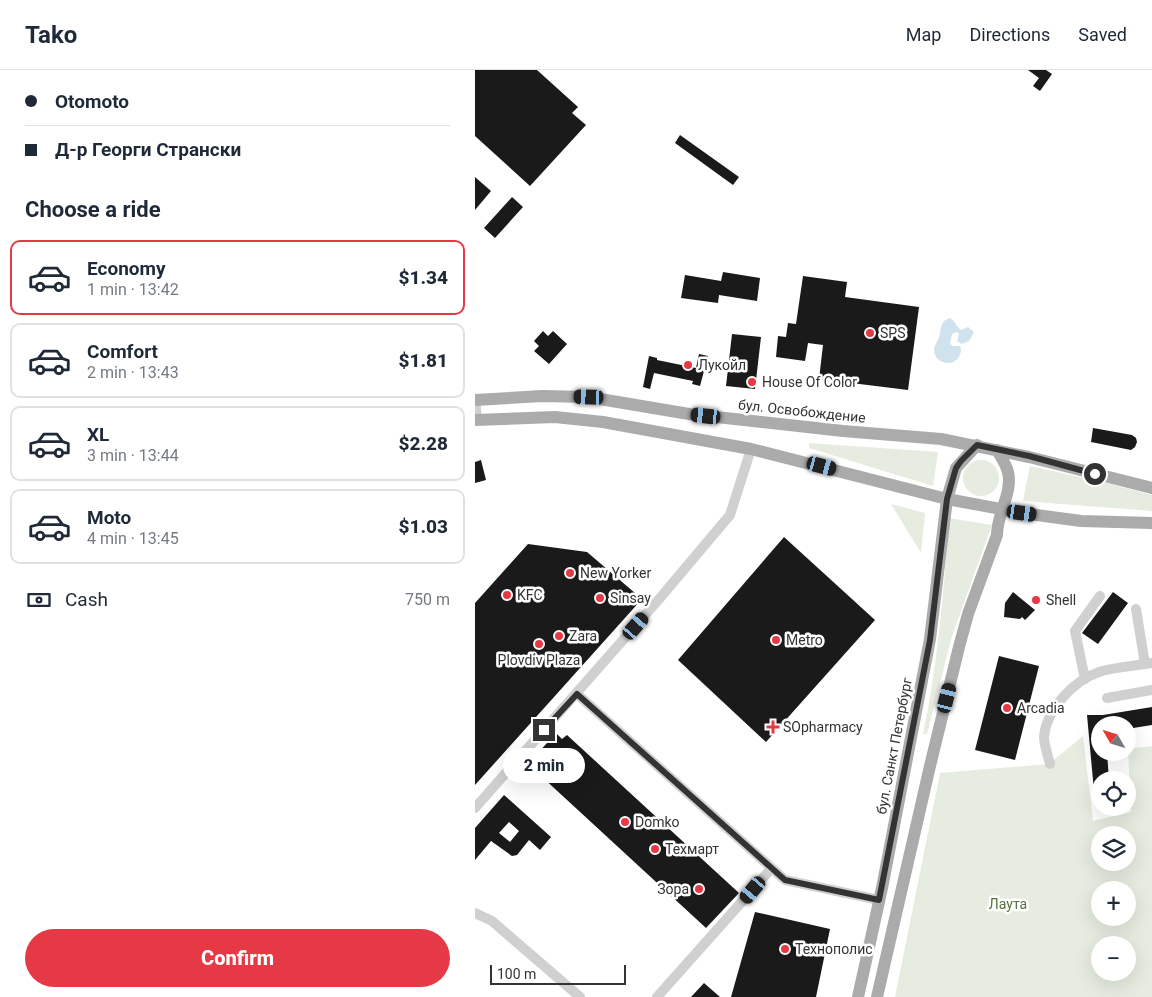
<!DOCTYPE html>
<html lang="en">
<head>
<meta charset="utf-8">
<style>
  :root { --surface:#fff; --page:#f2f2f3; --text:#1f2937; --muted:#747a83; --line:#e0e1e3; --accent:#e63946 }
  body { margin:0; font-family:Roboto,sans-serif; background:var(--page); color:var(--text); height:100vh; display:flex; flex-direction:column; font-size:19px; white-space:nowrap }
  * { box-sizing:border-box; margin:0 }
  p { font-size:16px; color:var(--muted) }
  .icon { flex:none; width:28px; height:28px; fill:none; stroke:currentColor; stroke-width:2; stroke-linecap:round; stroke-linejoin:round }
  .map { position:relative; flex:1; overflow:hidden }
  .panel { display:flex; flex-direction:column; background:var(--surface); width:475px }
  .panel>* { flex:none }
  .hud { display:grid; align-content:center; height:110px; padding:0 25px; background:var(--surface) }
  .needle { width:32px; rotate:309deg }
  .tools { position:absolute; left:616px; top:646px; display:grid; gap:10px }
  .tools a { display:grid; place-items:center; width:45px; height:45px; border-radius:50%; background:var(--surface); box-shadow:0 5px 20px #0002; font-size:25px }
  .scale { position:absolute; left:15px; bottom:12px; width:136px; box-sizing:border-box; padding-left:5px; border:2px solid #333; border-top:0; font-size:14px; line-height:18px; white-space:nowrap; color:#333; -webkit-text-stroke:4px #fff; paint-order:stroke }
  .end { position:absolute; width:22px; height:22px; margin:-11px; border:6px solid #333; background:#fff; box-shadow:0 0 0 2px #fff }
  .from { border-radius:50% }
  .bubble { position:absolute; height:35px; border-radius:18px; background:var(--surface); box-shadow:0 5px 20px #0002; font-size:16px; font-weight:800; line-height:35px; text-align:center }
  .car { position:absolute; width:15px; height:30px; margin:-15px -8px; border-radius:6px; box-shadow:0 0 4px 1px #0007; background:linear-gradient(#222 24%,#8ab4d8 0 40%,#222 0 76%,#8ab4d8 0 86%,#222 0) }
  .hud b { display:flex; align-items:center; gap:18px; height:48px; font-size:19px }
  .hud b+b { border-top:1px solid var(--line) }
  .hud i { width:12px; height:12px; background:var(--text) }
  ul { padding:0; list-style:none }
  li { display:flex; align-items:center; gap:15px; height:75px; margin:0 10px 8px; padding:0 15px; border:2px solid var(--line); border-radius:10px }
  li div { flex:1 }
  li b { display:block; font-size:19px }
  li em { font-style:normal; font-weight:800 }
  li.active { border-color:var(--accent) }
  li>.icon { width:45px; height:45px; stroke-width:1.5 }
  h2 { padding:0 25px; font-size:22px; line-height:60px }
  .pay { display:flex; align-items:center; gap:12px; height:55px; padding:0 25px; font-size:19px }
  .pay p { margin-inline-start:auto }
  .primary-button { display:flex; gap:10px; margin-top:auto; padding:10px 25px }
  .primary-button a { flex:1; height:58px; border-radius:30px; background:var(--accent); color:#fff; font-size:20px; font-weight:800; line-height:58px; text-align:center }
  header { display:flex; align-items:center; gap:30px; box-sizing:border-box; height:70px; padding:0 25px; background:var(--surface); border-bottom:1px solid var(--line) }
  header strong { font-size:24px }
  nav { display:flex; gap:28px; margin-inline-start:auto; font-size:18px }
  main { display:flex; flex:1; min-height:0 }
  .map>svg:first-child { display:block }
  .green { fill:#e6ecdf; fill-rule:evenodd }
  .water { fill:#cfe2ee }
  .building { fill:#1a1a1a; fill-rule:evenodd }
  .lines { fill:none; stroke-linecap:round; stroke-linejoin:round }
  .minor { stroke:#d0d0d0; stroke-width:10 }
  .major { stroke:#ababab; stroke-width:12 }
  .route { stroke:#333; stroke-width:6 }
  .poi-dot { fill:#e63946; stroke:#fff; stroke-width:2 }
  .labels { text-anchor:middle; dominant-baseline:central; stroke-width:5; stroke-linejoin:round; paint-order:stroke }
  .poi-label { font-size:14px; fill:#333; stroke:#fff; text-anchor:start }
  .street-label { font-size:14px; fill:#333; stroke:#fff }
  .park-label { font-size:14px; fill:#56703f; stroke:#fff }
</style>
</head>
<body>
<header>
<strong>Tako</strong>
<nav><a>Map</a><a>Directions</a><a>Saved</a></nav>
</header>
<main>
<section class="panel">
<div class="hud">
<b><i class="from"></i>Otomoto</b>
<b><i></i>Д-р Георги Странски</b>
</div>
<h2>Choose a ride</h2>
<ul>
<li class="active"><svg class="icon" aria-label="car" viewBox="0 0 24 24"><path d="M5 17H2v-5l4-1 3-4h7l3 4 3 1v5h-3M9 17h6M6 11h13"/><circle cx="7" cy="17" r="2"/><circle cx="17" cy="17" r="2"/></svg><div><b>Economy</b><p>1 min · 13:42</p></div><em>$1.34</em></li>
<li><svg class="icon" aria-label="car" viewBox="0 0 24 24"><path d="M5 17H2v-5l4-1 3-4h7l3 4 3 1v5h-3M9 17h6M6 11h13"/><circle cx="7" cy="17" r="2"/><circle cx="17" cy="17" r="2"/></svg><div><b>Comfort</b><p>2 min · 13:43</p></div><em>$1.81</em></li>
<li><svg class="icon" aria-label="car" viewBox="0 0 24 24"><path d="M5 17H2v-5l4-1 3-4h7l3 4 3 1v5h-3M9 17h6M6 11h13"/><circle cx="7" cy="17" r="2"/><circle cx="17" cy="17" r="2"/></svg><div><b>XL</b><p>3 min · 13:44</p></div><em>$2.28</em></li>
<li><svg class="icon" aria-label="car" viewBox="0 0 24 24"><path d="M5 17H2v-5l4-1 3-4h7l3 4 3 1v5h-3M9 17h6M6 11h13"/><circle cx="7" cy="17" r="2"/><circle cx="17" cy="17" r="2"/></svg><div><b>Moto</b><p>4 min · 13:45</p></div><em>$1.03</em></li>
</ul>
<div class="pay"><svg class="icon" aria-label="cash" viewBox="0 0 24 24"><path d="M3 7h18v10H3z"/><circle cx="12" cy="12" r="2"/></svg>Cash<p>750 m</p></div>
<div class="primary-button"><a>Confirm</a></div>
</section>
<div class="map">
<svg width="677" height="927" viewBox="0 0 677 927">
  <rect width="100%" height="100%" fill="#fff"/>
  <path class="green" d="M334,373L463,382L458,416L334,378Z
    M488 408a18 18 0 1 1 36 0a18 18 0 1 1-36 0Z
    M555,396L623,411L677,425V441L548,431Z
    M416,434L450,443L446,483Z
    M474,448L517,455L477,566L452,664H448C463,592 469,520 474,448Z
    M608,666L618,751L656,742L653,679L677,676V927H420L465,703L574,694ZM625,765H652V792H625ZM625,820H652V848H625ZM625,875H652V902H625Z"/>
  <path class="water" d="M475,248C480,251 481,256 486,260L493,257L499,262L494,271L487,274L482,271L484,264L482,262L477,264L475,274L478,276H485L486,279C485,300 458,295 459,279C460,274 464,269 465,264C466,256 467,250 475,248Z"/>
  <path class="building" d="M0,0H62L103,37L97,43L111,55L55,116L0,66Z
    M553,0H571L577,4L565,21L558,16L564,8Z
    M205,65L264,107L258,115L200,73Z
    M0,107L16,121L0,140Z
    M37,127L48,137L20,168L9,158Z
    M248,202L285,208L282,231L244,225L243,233L206,228L210,205L246,211Z
    M328,206L372,212L370,227L444,237L433,320L344,309L348,275L333,273L330,291L301,287L303,266L311,267L313,253L321,254Z
    M68,261L73,266L78,261L92,274L74,294L59,281L64,276L59,271Z
    M257,264L286,267L280,319L251,316Z
    M224,284L233,286L225,316L217,314L218,311L179,303L175,319L168,317L174,286L182,288V290L221,298Z
    M618,358L657,365L661,368L662,372L660,377L656,380L616,372Z
    M6,390L11,410L0,413V392Z
    M309,467L400,550L291,672L203,590Z
    M53,474L112,482L167,529L0,715V533Z
    M538,522L560,540L550,550L547,547L545,549L529,547L530,533Z
    M638,522L653,533L623,574L607,563Z
    M524,586L564,596L540,690L500,680Z
    M677,637V655L652,659V655H625V682H632L634,710H625V731L620,732L612,645H628Z
    M81,663L87,669L92,665L264,823L231,858L53,694Z
    M29,725L76,767L65,780L54,770L42,785L37,786L16,771L0,790V758ZM34,752L44,761L35,772L24,763Z
    M280,842L355,859L341,927H256Z
    M229,913L245,927H216Z"/>
  <g class="lines">
    <path class="minor" d="M0,330L2,349
      M661,539L670,594
      M610,609L600,561L625,526
      M102,624L310,810L404,830
      M632,628L677,620
      M575,694C573,686 569,675 569,667C571,640 598,611 624,602C640,597 660,596 677,593
      M0,738L185,528L255,445L276,379
      M0,843L17,851L105,927
      M182,927L296,799"/>
    <path class="major" d="M0,330L67,326L113,327L214,344L368,361L466,369L554,387L677,418
      M0,350L80,347L128,352L276,379L472,429L547,443L606,451L677,453
      M383,927L407,818L455,569L472,429L481,398L502,375
      M402,927L455,696L484,577L493,544L522,465C522,443 538,423 533,402C531,394 526,387 522,380"/>
  </g>
  <g class="lines">
    <path class="route" d="M69,660L102,624L310,810L404,830L455,570L472,429L481,398L486,391L502,375L554,386L620,404"/>
  </g>
  <g class="poi-dot">
    <circle cx="395" cy="263" r="5"/>
    <circle cx="213" cy="295" r="5"/>
    <circle cx="277" cy="312" r="5"/>
    <circle cx="95" cy="503" r="5"/>
    <circle cx="32" cy="525" r="5"/>
    <circle cx="125" cy="528" r="5"/>
    <circle cx="561" cy="530" r="5"/>
    <circle cx="84" cy="566" r="5"/>
    <circle cx="301" cy="570" r="5"/>
    <circle cx="64" cy="574" r="5"/>
    <circle cx="532" cy="638" r="5"/>
    <path d="M295.5 649.5h5v5h5v5h-5v5h-5v-5h-5v-5h5z"/>
    <circle cx="150" cy="752" r="5"/>
    <circle cx="180" cy="779" r="5"/>
    <circle cx="224" cy="819" r="5"/>
    <circle cx="310" cy="879" r="5"/>
  </g>
  <g class="labels">
    <g class="poi-label">
      <text x="405" y="263">SPS</text>
      <text x="223" y="295">Лукойл</text>
      <text x="287" y="312">House Of Color</text>
      <text x="105" y="503">New Yorker</text>
      <text x="42" y="525">KFC</text>
      <text x="135" y="528">Sinsay</text>
      <text x="571" y="530">Shell</text>
      <text x="94" y="566">Zara</text>
      <text x="311" y="570">Metro</text>
      <text x="64" y="590" text-anchor="middle">Plovdiv Plaza</text>
      <text x="542" y="638">Arcadia</text>
      <text x="308" y="657">SOpharmacy</text>
      <text x="160" y="752">Domko</text>
      <text x="190" y="779">Техмарт</text>
      <text x="214" y="819" text-anchor="end">Зора</text>
      <text x="320" y="879">Технополис</text>
    </g>
    <g class="street-label">
      <text transform="translate(327 341) rotate(6)">бул. Освобождение</text>
      <text transform="translate(419 676) rotate(-79)">бул. Санкт Петербург</text>
    </g>
    <g class="park-label">
      <text x="533" y="834">Лаута</text>
    </g>
  </g>
</svg>
<div class="tools">
<a><svg class="needle" viewBox="-14 -14 28 28"><path d="M0-13l5 13h-10z" fill="#e53935"/><path d="M0 13l5-13h-10z" fill="#747a83"/></svg></a>
<a><svg class="icon" aria-label="locate" viewBox="0 0 24 24"><circle cx="12" cy="12" r="6"/><path d="M12 2v4M12 18v4M2 12h4M18 12h4"/></svg></a>
<a><svg class="icon" aria-label="layers" viewBox="0 0 24 24"><path d="M12 4l9 5-9 5-9-5zM3 14l9 5 9-5"/></svg></a>
<a>+</a>
<a>−</a>
</div>
<div class="scale">100 m</div>
<i class="end from" style="left:620px;top:404px"></i>
<i class="end" style="left:69px;top:660px"></i>
<div class="bubble" style="left:28px;top:678px;width:82px">2 min</div>
<i class="car" style="left:114px;top:327px;rotate:272deg"></i>
<i class="car" style="left:231px;top:346px;rotate:276deg"></i>
<i class="car" style="left:347px;top:396px;rotate:105deg"></i>
<i class="car" style="left:547px;top:443px;rotate:98deg"></i>
<i class="car" style="left:161px;top:556px;rotate:41deg"></i>
<i class="car" style="left:472px;top:628px;rotate:14deg"></i>
<i class="car" style="left:278px;top:820px;rotate:220deg"></i>
</div>
</main>
</body>
</html>
